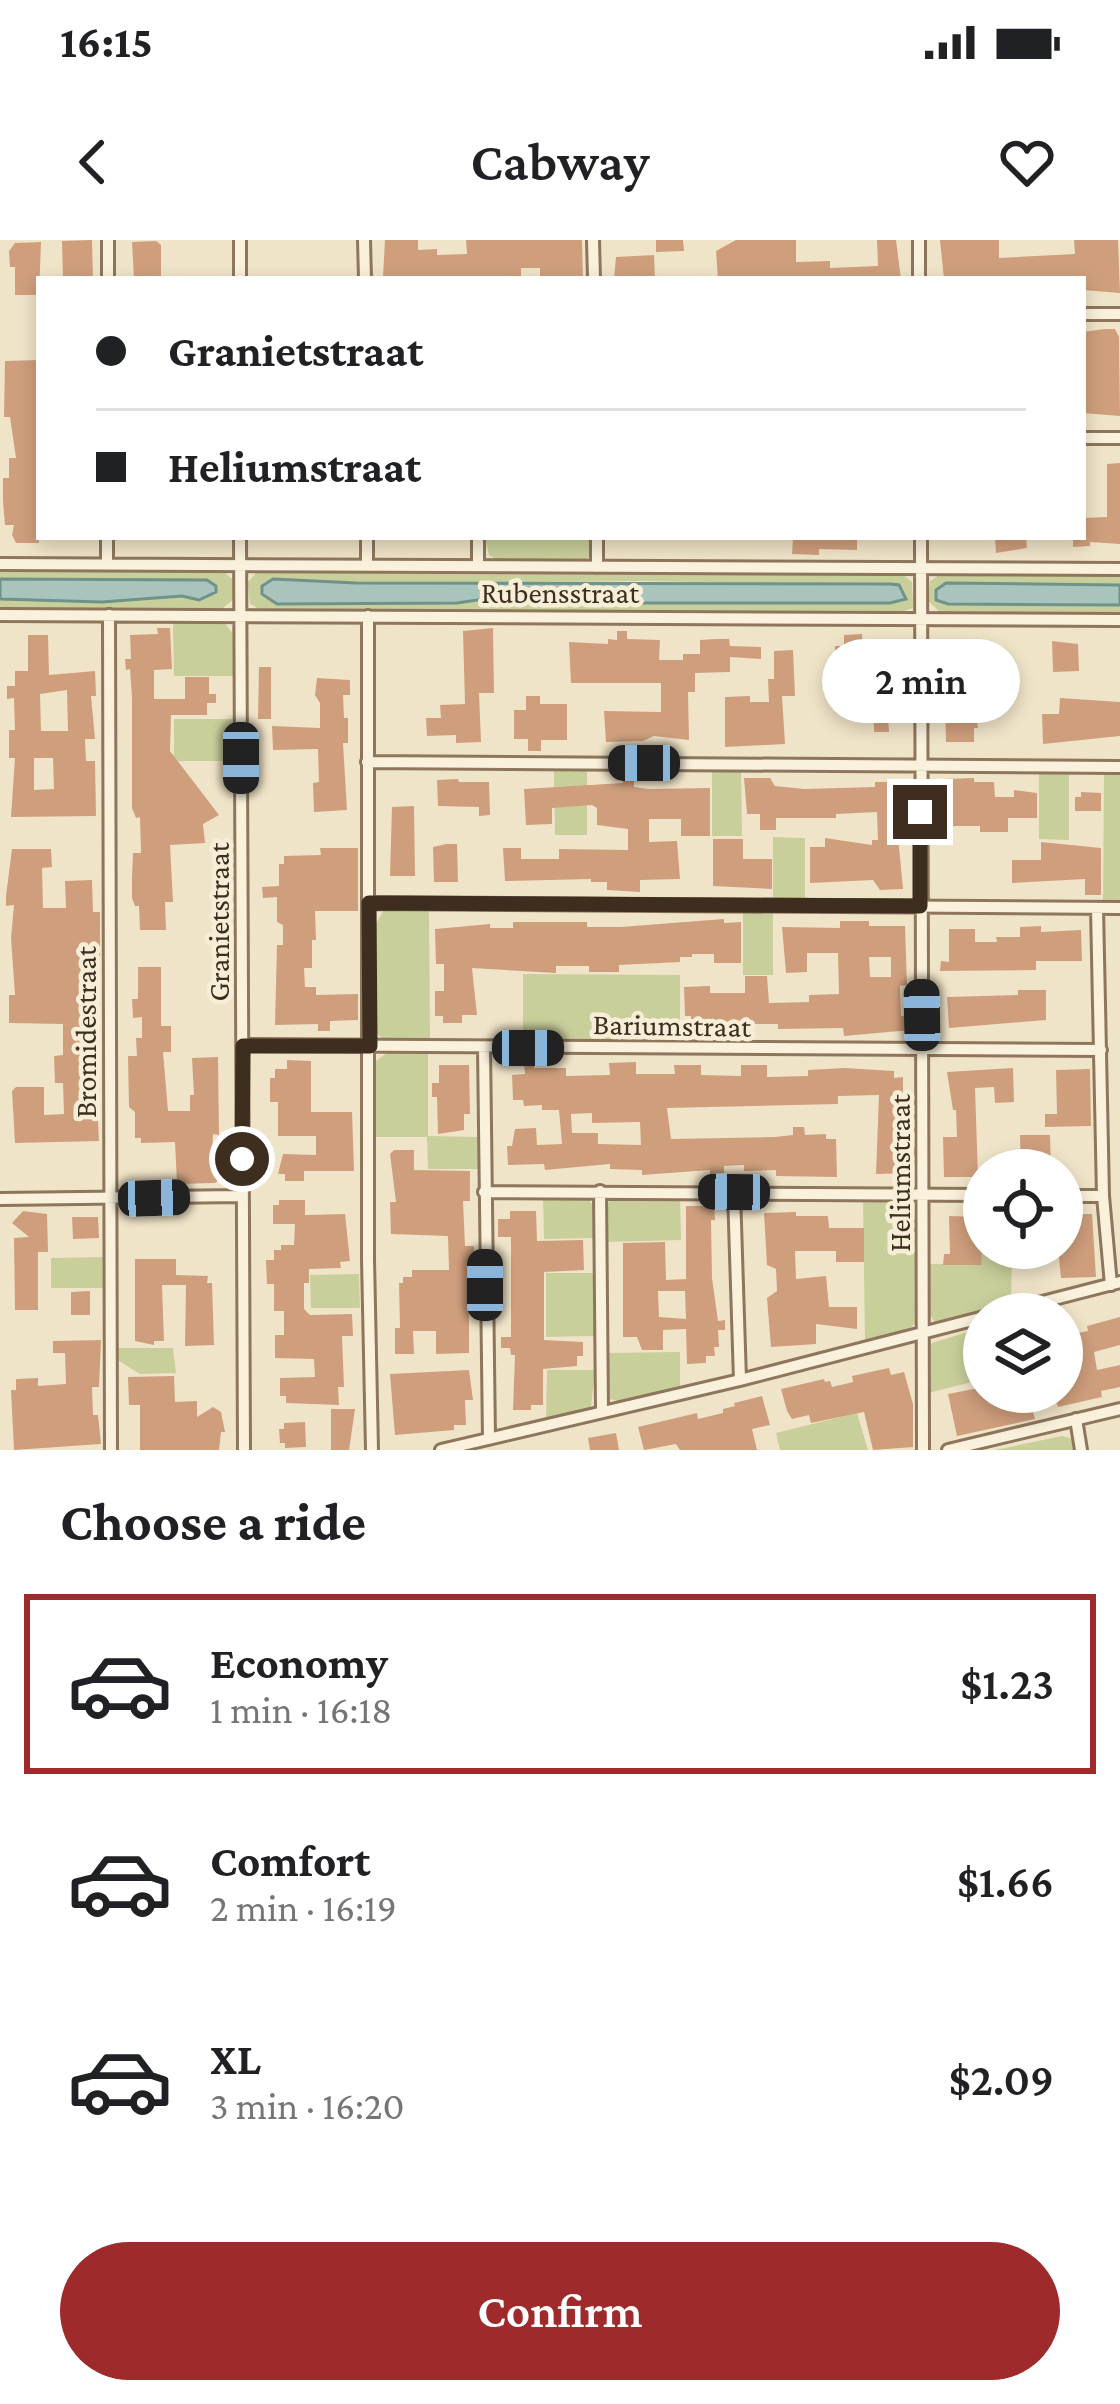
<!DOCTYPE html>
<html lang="en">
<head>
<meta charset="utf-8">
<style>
  :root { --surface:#fff; --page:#f2f2f2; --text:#202124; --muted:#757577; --line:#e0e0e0; --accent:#9e2a2b }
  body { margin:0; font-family:"Crimson Pro",serif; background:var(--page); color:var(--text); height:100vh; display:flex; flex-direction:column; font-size:45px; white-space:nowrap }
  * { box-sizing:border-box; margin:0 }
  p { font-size:39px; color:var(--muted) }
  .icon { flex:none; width:66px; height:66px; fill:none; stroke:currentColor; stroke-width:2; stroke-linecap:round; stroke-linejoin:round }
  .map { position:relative; height:1210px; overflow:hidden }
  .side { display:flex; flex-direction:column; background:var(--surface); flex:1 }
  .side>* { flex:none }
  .top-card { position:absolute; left:36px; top:36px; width:1050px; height:264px; border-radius:0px; box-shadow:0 6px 18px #0003; display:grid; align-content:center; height:264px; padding:0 60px; background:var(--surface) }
  .buttons { position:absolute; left:963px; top:909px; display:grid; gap:24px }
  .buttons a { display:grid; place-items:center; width:120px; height:120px; border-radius:50%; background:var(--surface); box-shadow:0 6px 18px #0003; font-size:60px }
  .end { position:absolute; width:54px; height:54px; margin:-27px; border:15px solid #3d2e20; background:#fff; box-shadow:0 0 0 6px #fff }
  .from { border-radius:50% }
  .bubble { position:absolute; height:84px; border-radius:42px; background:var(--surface); box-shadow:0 6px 18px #0003; font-size:39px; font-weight:600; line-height:84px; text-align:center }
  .car { position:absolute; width:36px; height:72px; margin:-36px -18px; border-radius:15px; box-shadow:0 0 9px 3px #0007; background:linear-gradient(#222 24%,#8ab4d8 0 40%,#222 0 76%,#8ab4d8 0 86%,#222 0) }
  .top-card b { display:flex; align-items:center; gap:42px; height:114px; font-size:45px }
  .top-card b+b { border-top:3px solid var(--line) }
  .top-card i { width:30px; height:30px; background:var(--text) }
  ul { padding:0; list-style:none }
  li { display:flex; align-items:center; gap:36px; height:180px; margin:0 24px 18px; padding:0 36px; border:6px solid transparent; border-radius:0px }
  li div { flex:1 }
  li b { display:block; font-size:45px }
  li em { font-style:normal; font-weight:600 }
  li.current { border-color:var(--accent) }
  li>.icon { width:108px; height:108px; stroke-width:1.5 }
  h2 { padding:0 60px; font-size:54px; line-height:144px }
  .cta { display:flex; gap:24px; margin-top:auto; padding:24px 60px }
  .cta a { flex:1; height:138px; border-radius:72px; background:var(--accent); color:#fff; font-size:48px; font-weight:600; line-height:138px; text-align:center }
  .status { display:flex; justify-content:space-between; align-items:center; height:84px; padding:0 60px; background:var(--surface); direction:ltr }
  .status svg { height:33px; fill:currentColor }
  header { display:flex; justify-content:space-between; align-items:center; height:156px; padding:0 60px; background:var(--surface); font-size:54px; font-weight:600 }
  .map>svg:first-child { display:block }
  .green { fill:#c9cf9b; fill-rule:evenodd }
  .water { fill:#a9c4bc; stroke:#6f938a; stroke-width:3 }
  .building { fill:#cf9f7d; fill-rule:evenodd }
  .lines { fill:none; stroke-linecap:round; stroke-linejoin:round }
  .minor-casing { stroke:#8d765c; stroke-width:16 }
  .minor { stroke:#faf1dc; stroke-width:10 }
  .route { stroke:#3d2e20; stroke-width:15 }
  .labels { text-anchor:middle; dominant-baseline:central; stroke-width:9; stroke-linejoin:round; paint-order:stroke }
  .street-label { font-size:30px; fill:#3d2e20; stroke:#f7eed8 }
</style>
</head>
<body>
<div class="status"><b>16:15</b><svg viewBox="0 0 49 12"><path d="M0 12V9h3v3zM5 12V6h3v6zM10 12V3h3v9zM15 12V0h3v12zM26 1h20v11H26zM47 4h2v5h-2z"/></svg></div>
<header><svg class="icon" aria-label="back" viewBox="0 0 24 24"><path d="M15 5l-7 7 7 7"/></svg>Cabway<svg class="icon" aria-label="heart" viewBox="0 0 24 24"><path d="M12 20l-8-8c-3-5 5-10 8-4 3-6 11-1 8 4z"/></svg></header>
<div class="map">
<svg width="1120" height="1210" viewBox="0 0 1120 1210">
  <rect width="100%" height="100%" fill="#f0e4c8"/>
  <path class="green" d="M485,297H592L593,312L585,321H499L489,315Z
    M0,329H221L234,341L235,358L223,368H0V359L102,362L182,356L200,360L216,351L0,339Z
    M266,331L902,334L912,342L913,368L901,372L259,369L250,364L248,342L256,333ZM273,339L356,343L639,341L899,345L782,364L504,363L484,359L457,363L277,364L269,360Z
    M939,335L1120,336V345L946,343L936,351V360L948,364L1120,365V375L940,372L928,361L930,341Z
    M223,381L234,395V436H174L173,382Z
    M174,479H233V521H174Z
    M554,530H587V595H555Z
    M712,530H741L742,596H712Z
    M1039,531H1069V600L1039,599Z
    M1104,531H1120V663L1103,664Z
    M773,597L805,598V660H773Z
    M384,670H429L430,802L385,801L377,794L375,685Z
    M743,671H773V735H743Z
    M523,734L680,735V804L523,802Z
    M388,812L428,813V896L478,897V929H428L427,897H376V821Z
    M543,956L589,959L595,971L596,998L544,999Z
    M680,956L681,1000L606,1002V966L613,957Z
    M863,959H906L917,971L916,1082L905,1094L865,1104Z
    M977,1007L1012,1008L1011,1069L944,1086C919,1079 928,1046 928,1024H976Z
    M104,1017V1048H51V1018Z
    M546,1033H596V1096L546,1097Z
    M359,1034L360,1068H311L310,1035Z
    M984,1087V1139L928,1153V1109L932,1103Z
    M115,1108H173L176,1133L140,1134L116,1119Z
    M680,1112V1148L623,1162L609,1159L605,1113Z
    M547,1130H595L591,1167L546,1180Z
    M857,1173L868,1210H780L776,1193Z
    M1062,1196L1070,1198L1078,1210H995Z"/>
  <path class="water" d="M0,339L207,340L216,346V352L199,360L182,356L102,362L0,359Z
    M273,339L356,343L891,344L899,345L906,359L890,363H504L484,359L457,363L277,364L262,354V346Z
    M946,343L1120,345V365L948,364L936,360V350Z"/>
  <path class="building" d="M92,0L93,39H63L62,1Z
    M385,0H418V10L437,9V15L467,14L466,0H582L583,39H540V28H521V39L383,37Z
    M656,0H683L684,11L656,12Z
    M736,0H796V22L830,21V28L878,26L877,0H896L901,39H718L716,11Z
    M940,0H999V18L1075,14L1074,0H1118L1120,53L1083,50V39H944Z
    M156,1L161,5V39H134L132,2Z
    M41,2L39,55H15V27H10L9,11L15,3Z
    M654,15L655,39H614L616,17Z
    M1105,89H1115L1119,97L1120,176L1083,173V92Z
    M39,120V303H16L12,295L14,285H5L3,261V238H9V218H16L10,177H4L5,121Z
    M1120,223V304L1090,302V306L1073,307V297H1083V278L1107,277V224Z
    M793,297H857V310L819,309V315L792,314Z
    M995,297H1026L1027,308L996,313Z
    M157,388H170L172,429L154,430V459H185V437H209V454H216V463H207V475H171L170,511L219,575L203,584L205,603L170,605L173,662H165L166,690H140L139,666H135L132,658V638L133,613H141L140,577L136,578L132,568V457L130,429L126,430L125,419H131L130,395L158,394Z
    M493,388L494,453H479L481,502L456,503V495L427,496L426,478H441L440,465L465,464L463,391Z
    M617,391H627V399L660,400L659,420H683V414H700V400L716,399H729L730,406L761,407V419L730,417V432L695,433V452H688L689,500L654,496L643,501L606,502L604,471L661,472V443H571L569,402L608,404V399L617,400Z
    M862,394L863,413L897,410L903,415L898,460H910L911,475H888L889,492H874L873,449L836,450L835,406H844V395Z
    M28,395H48L49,435L95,431L96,456H91L95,499H85L86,521H95L96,576L11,577L15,518H9V490H15L14,458L7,459V446H15V431H28ZM67,450L68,491H41L40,454ZM34,518H53L54,549L34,550Z
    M1052,401L1078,404L1079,431L1053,432Z
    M793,410L795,456H782L785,504L725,507V457L750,456V462H769L768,439H774V411Z
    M259,427H271V479H258Z
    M317,438L350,440V455H343L344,478H348V503H343L347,570L314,572L313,543L319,542L318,509L273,510L272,486L320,488V463L315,455Z
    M945,455H973L978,488H974V502H946Z
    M526,456H540V464H567V500H541V511H528V499H514V470H526Z
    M1060,458L1120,462V496L1043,504L1042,474H1059Z
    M623,535H634V547L649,549L710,548V596H681V579H649V602L677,601L680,639L640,640V652L607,650V642H591V639L505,641L503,608H521V619H559V609L628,610V589L597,585V568L592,565L552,568V584L526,585L524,549L623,543Z
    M744,538H770L775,546L804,549L875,547V542H902L897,586L903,649L880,650L873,640L810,643V607H825V598L872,605V600H878L877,572L836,574V578H776V590H760V574H747Z
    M974,538V542H994L995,557H1014V550L1037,553V578H1008V592H980V586H944L943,539Z
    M458,539L459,542H489L490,575L479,576V567L438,566L437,540Z
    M1081,552L1101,553V571H1075V557H1081Z
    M414,566L415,636H390L392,567Z
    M713,599H743V619H772V649L713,646Z
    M1041,602L1101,608V655H1085V639L1012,643V620H1041Z
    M446,604H457L458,642H434L433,607Z
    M320,608H358V671H315L316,700H312V728H304L305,747H316V755L358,754V780L330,781V791H318V784L275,785L277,705H283V685L277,682V657L263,658L262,647L279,646V624H284V616L321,615Z
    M12,609H51L52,627L42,628L43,668H66L65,641L92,640L93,672H100V724H95L98,774H94L91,782L95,833H92V861H97L99,901L15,903L12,851L16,847H44V875L64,874L63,843H55L54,816L63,815V784L9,783V755H15L11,698L14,665L6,666V656Z
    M724,679V683L741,682V723H714V714H692V717H680V722L619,725V732H589V726H556V733L472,728L477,775H462V783H443V776H435V751H444V724H436L435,689L490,684V688H513V682H587V687H621Z
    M840,681H869V686H905L907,745L900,746L901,776H910L911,790L844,796L843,788L778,789V784H716V780H691V776H685L684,747L710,746V753H745V736H767L769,763L809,762V755L839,754L838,713H807V732L786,733L782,687L840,688ZM869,717H891V737H870Z
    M1041,686V692L1081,690L1082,721H1036V730L940,731L941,721L949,722V689H975V702H997L996,697H1020V687Z
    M138,727H161V786H171V812H163L168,871H190V855H194L192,818L218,817L219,895L213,894L212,912L222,913L223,928H219L220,939L215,943L177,944L175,902L141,903V898H135V872L129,867L128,816H137L136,798H142V777L133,778L132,759H138Z
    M1018,750H1046V780L949,788L947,757L1018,755Z
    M287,820L311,821V872H352L354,931H304V941H285V934H278L283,914L316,915V896H278V862H270V838H275V829H287Z
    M636,822V834H675L674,825H701V835L741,836V825H767V837L808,836V830L845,828L894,831V838L903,837V855H910V870L892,871L911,893L906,894L907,933L876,934L879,855L838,856V864L667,868L671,899L775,897L793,895V887H804L805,895L826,894V899H836L837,937L776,936V930L744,931V925L724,926V933L710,934V930L642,935V930L610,929V924L545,930L544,924L508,925L507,906H512L515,889L536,888L537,905L562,904L559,870H542V865L524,866L523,860H513L512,835L525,834L524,824L534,823V828H566V836L610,835L609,823ZM592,873V883L640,882L641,905L598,904V893H572L571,874Z
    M439,825H469L470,874H464V890L438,894L437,857H432V843H439Z
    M1013,828L1014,862L995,863L994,847L975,848L978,937H944L943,897H957L956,870H953L947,832Z
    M1090,829L1091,886L1045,887V874H1057L1056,830Z
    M1020,895H1050L1051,930H1021Z
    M394,910H414V930L470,931V961H463L465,1006H474L476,1054H469V1113L436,1114V1091H413L414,1114H395V1088H400L399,1043H403V1037H412V1030H449L448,996L391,994L390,962H396L390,914Z
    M279,960H305V975L345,974L350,1021L340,1022L341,1028L309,1029V1043H304V1069L310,1075L352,1074L353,1096H342L344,1147H338L339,1165L286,1163V1156H280V1138L315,1137L314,1119L275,1118V1095H284V1071H274V1044H267L266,1020H274V1010H281V1005H294L295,984H273V965H279Z
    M686,966H714L715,980H711L712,1038L718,1081L725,1080V1090H718L719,1107H714L715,1116H706V1123L687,1124L686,1089L663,1090V1110H642L637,1097H623V1003L665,1002L666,1040L686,1039ZM658,1051H685L686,1079L659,1077Z
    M23,971L47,974L48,1012H38V1070H15L14,998L29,997L12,983Z
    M510,971H536L537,1001L583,1000L584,1030L544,1032V1100L583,1102V1116H577V1126L543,1129V1165H531V1170H513L515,1115H511L510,1108H501V1097H511V997H498V979H510Z
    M796,972V976H828L829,988H864V1022H836V1011H795L796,1039L826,1036L829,1067H857V1089L816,1084V1104L771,1107L767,1058L777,1051L776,1029L767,1025L764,973Z
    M1062,974H1092L1096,1037L1061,1038L1058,1008H1062Z
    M949,976L984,977L981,1025H943L944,1014H950Z
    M72,977H98L99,998L73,999Z
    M135,1019H176V1035L208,1036L207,1043H212L214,1105L185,1106L186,1045H162L164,1101H154V1105L135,1101Z
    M90,1051V1075H71V1052Z
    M1120,1077V1105L1094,1112L1097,1130L1120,1125V1147L1101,1151L1102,1157L1058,1167L1056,1161L1032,1168L1035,1179L957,1196L948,1154L984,1147V1152H1062V1096L1088,1091L1087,1086Z
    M101,1100L99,1147H92L93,1175H98L101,1204L14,1210L11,1150H16V1139L38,1138V1146L66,1144L65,1113H53V1101Z
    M889,1128L891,1135L904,1132L913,1164V1207L873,1210L864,1172L811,1183L809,1175L792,1179L787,1171L781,1149L824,1139L825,1142L830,1141L832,1147L853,1142L852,1136Z
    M469,1130L473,1160H465L466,1185H454V1190L395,1195L390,1134Z
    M174,1136L175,1162L197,1161V1177L213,1167L221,1172L225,1192H221L219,1210H140V1165H129L128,1137Z
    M762,1156L770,1185L752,1189L757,1210H680L676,1204L644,1210L638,1187L697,1173L698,1179L723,1173V1169L735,1166L734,1163Z
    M331,1169H355L349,1210H331Z
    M305,1182L306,1207L285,1208V1203H280L279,1189H284V1183Z
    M616,1193L619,1210H590L588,1198Z"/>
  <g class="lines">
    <g class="minor-casing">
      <path id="minor" d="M240,0V39
        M364,0L365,39
        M593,0L594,39
        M108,39V0
        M919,39V0
        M1083,74H1120
        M1083,198H1120
        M240,297L244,1210
        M367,297V325
        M597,297V327
        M921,297L923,1210
        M0,324L1120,329
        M107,324V297
        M478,326V297
        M0,375L1120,380
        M109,375L111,1210
        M368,376V1019L372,1210
        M367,522L1120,527
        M369,663L1120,668
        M1097,668L1103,956L1111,1045
        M243,805L1101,810
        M484,807L489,1199
        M600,951L602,1171
        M484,952L984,955
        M734,952L740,1140
        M1062,956H1103
        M0,959L241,956
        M996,1074L1120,1042
        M1076,1179L1081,1210
        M441,1210L740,1140L984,1077
        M948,1210L1120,1169"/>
    </g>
    <use href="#minor" class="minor"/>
  </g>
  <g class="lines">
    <path class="route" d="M242,919L243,806H370L369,663L920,666V572"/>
  </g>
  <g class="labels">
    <g class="street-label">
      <text x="560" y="352">Rubensstraat</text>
      <text transform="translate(218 682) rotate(-90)">Granietstraat</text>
      <text transform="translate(672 785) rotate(1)">Bariumstraat</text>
      <text transform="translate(85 792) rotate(-90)">Bromidestraat</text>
      <text transform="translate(899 933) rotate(-90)">Heliumstraat</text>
    </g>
  </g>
</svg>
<div class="buttons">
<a><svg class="icon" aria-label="locate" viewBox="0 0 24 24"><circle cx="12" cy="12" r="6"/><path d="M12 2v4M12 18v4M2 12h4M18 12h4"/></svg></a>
<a><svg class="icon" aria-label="layers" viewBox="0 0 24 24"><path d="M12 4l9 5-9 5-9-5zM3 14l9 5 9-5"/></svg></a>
</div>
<i class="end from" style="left:242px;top:919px"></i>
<i class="end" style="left:920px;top:572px"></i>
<div class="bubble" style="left:822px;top:399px;width:198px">2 min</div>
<i class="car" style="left:241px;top:518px;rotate:180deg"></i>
<i class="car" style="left:644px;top:523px;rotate:270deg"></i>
<i class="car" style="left:922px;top:775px;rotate:359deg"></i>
<i class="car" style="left:528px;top:808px;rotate:90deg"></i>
<i class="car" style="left:734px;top:952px;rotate:271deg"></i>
<i class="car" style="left:154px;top:958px;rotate:88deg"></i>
<i class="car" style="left:485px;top:1045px;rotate:0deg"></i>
<div class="top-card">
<b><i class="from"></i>Granietstraat</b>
<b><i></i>Heliumstraat</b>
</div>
</div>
<section class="side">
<h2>Choose a ride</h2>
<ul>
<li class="current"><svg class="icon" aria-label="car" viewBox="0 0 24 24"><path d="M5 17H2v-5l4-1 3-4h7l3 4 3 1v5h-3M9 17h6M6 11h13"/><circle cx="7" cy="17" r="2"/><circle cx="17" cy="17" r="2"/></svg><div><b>Economy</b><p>1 min · 16:18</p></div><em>$1.23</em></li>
<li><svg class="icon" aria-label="car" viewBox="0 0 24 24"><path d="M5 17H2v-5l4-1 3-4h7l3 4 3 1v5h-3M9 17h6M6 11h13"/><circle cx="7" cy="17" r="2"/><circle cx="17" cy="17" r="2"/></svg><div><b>Comfort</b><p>2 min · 16:19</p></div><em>$1.66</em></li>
<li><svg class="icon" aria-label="car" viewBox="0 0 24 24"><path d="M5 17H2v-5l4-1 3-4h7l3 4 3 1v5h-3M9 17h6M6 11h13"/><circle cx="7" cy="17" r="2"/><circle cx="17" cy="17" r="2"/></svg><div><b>XL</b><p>3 min · 16:20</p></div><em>$2.09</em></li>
</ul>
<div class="cta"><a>Confirm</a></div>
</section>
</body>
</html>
